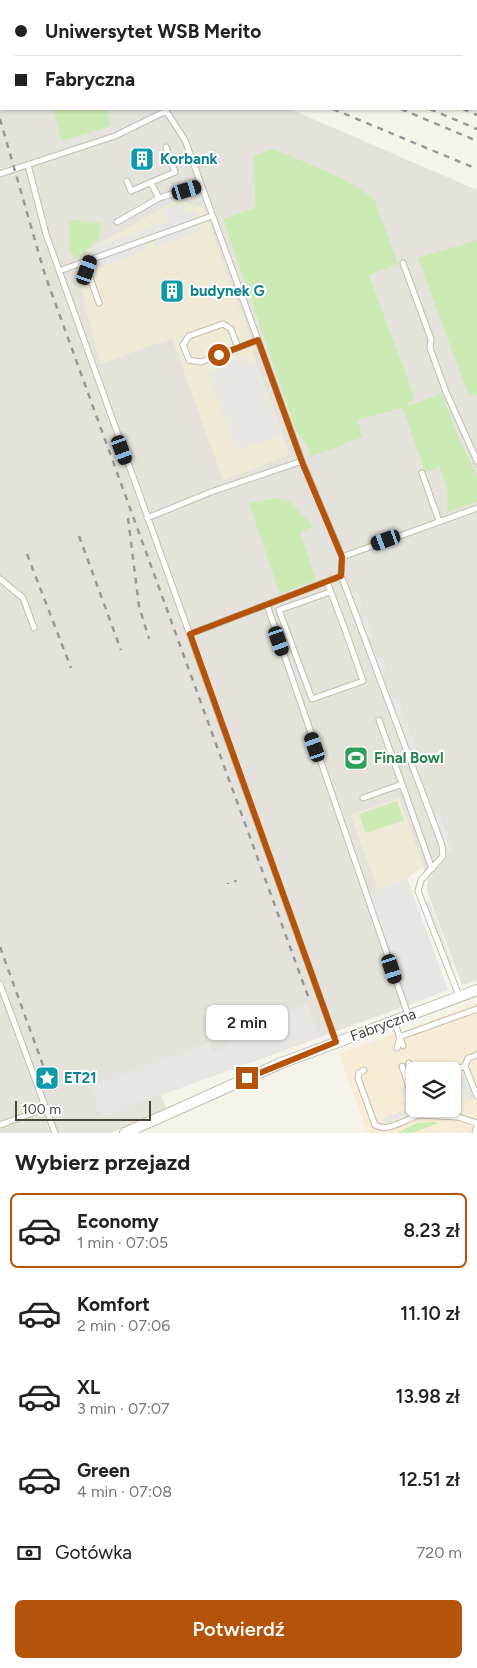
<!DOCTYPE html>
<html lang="pl">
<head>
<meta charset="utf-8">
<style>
  :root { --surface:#fff; --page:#f2f2f2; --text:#222; --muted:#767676; --line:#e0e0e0; --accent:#b45309 }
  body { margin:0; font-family:Figtree,sans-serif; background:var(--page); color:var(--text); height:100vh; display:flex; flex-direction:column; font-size:19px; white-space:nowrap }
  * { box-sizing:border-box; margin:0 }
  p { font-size:16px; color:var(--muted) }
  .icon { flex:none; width:28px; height:28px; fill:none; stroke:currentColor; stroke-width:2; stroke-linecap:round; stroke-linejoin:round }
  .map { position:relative; height:1133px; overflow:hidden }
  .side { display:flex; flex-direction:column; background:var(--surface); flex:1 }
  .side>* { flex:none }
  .hud { position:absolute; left:0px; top:0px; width:478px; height:110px; box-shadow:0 1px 4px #0004; display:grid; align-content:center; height:110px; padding:0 15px; background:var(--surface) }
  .fabs { position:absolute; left:406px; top:1062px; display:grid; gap:10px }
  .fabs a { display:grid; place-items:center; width:55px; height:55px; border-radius:8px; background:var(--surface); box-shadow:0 1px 4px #0004; font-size:25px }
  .scale { position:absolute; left:15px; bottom:12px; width:136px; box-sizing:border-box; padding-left:5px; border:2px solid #4a4538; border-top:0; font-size:14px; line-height:18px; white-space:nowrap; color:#4a4538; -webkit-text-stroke:4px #fff; paint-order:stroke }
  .end { position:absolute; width:22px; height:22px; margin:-11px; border:6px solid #b45309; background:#fff; box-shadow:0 0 0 2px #fff }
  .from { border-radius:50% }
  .bubble { position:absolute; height:35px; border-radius:8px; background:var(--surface); box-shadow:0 1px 4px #0004; font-size:16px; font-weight:600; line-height:35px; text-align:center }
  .car { position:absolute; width:15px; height:30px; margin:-15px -8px; border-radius:6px; box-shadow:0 0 4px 1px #0007; background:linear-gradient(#222 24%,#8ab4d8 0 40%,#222 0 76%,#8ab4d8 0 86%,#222 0) }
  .hud b { display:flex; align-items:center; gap:18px; height:48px; font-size:19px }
  .hud b+b { border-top:1px solid var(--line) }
  .hud i { width:12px; height:12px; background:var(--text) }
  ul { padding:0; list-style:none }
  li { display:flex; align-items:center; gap:15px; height:75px; margin:0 10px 8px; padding:0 5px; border:2px solid transparent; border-radius:8px }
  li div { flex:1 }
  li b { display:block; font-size:19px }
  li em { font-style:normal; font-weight:600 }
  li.on { border-color:var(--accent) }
  li>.icon { width:45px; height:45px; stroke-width:1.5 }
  h2 { padding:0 15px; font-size:22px; line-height:60px }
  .pay { display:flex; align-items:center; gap:12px; height:55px; padding:0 15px; font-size:19px }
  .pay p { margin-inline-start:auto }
  .action { display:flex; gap:10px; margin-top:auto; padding:10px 15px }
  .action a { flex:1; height:58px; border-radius:8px; background:var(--accent); color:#fff; font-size:20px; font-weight:600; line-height:58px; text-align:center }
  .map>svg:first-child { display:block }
  .commercial { fill:#f7edd6; fill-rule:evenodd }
  .industrial { fill:#e5e2dc; fill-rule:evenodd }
  .education { fill:#efead5 }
  .green { fill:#cceab3 }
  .parking { fill:#e7e6e2 }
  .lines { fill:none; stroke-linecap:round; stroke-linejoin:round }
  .lane-casing { stroke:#c2bdad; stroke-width:7 }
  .street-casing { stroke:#c2bdad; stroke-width:12 }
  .lane { stroke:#fff; stroke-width:5 }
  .street { stroke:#fff; stroke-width:10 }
  .rail { stroke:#999; stroke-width:2.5; stroke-dasharray:6 6; stroke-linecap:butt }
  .route { stroke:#b45309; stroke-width:6 }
  .labels { text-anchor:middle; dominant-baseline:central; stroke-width:4; stroke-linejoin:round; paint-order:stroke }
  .culture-label { font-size:15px; font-weight:bold; fill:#0d838f; stroke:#fff; text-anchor:start }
  .leisure-label { font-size:15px; font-weight:bold; fill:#27864d; stroke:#fff; text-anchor:start }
  .street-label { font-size:15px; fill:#4a4538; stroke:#fff }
</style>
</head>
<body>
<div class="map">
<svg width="477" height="1133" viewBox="0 0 477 1133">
  <rect width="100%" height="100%" fill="#f6f3eb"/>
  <path class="commercial" d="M477,1003V1133H368L339,1054L391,1035L404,1033L407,1029ZM415,1071H452V1109H415Z"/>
  <path class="industrial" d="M0,0L28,1H1V109H290L477,190V980L462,985L427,891L428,881L399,799L351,815L378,889L370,893L411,1004L161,1095L166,1109L111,1133H0ZM223,219L398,264L369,275L415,398L403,408L356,420L362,436L310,457L307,446L296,431Z"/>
  <path class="education" d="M176,200L203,207L255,350L252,351L290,455L223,480L172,338L100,364L78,277L88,250Z
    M399,798L423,867L407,878L378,889L351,815Z"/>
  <path class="green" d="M257,0H477V99L476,1Z
    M0,8L1,9V103L0,100Z
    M53,109H108L111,126L62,141Z
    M274,149L346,180L374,199L398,264L369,275L415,398L404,407L442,394L457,434L477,475V502L447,512V488L440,467L425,472L403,408L357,420L363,437L310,457L307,446L296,431L223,219L255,208L254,155Z
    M74,220L101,223L99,239L76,259L69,250V222Z
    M477,240V394L469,396L418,258Z
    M277,498L289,501L313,526L300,532L316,580L280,594L249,503Z
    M397,801L404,820L366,833L359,814Z
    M434,1122L438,1123L412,1133H397L416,1123Z"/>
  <path class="parking" d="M183,203L187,213L197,210L200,231L157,247L154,241L145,244L147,250L97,269L90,249L167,221L163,210Z
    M245,356L248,363L254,360L281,435L237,451L208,372Z
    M357,591L363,607L357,609L351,593Z
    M367,616L374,637L369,639L361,618Z
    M382,657L388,671L382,674L377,659Z
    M398,697L424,770L419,772L392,699Z
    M439,812L453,850L448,852L434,814Z
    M407,878L448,990L411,1004L370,892Z
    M429,901L453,964L450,966L425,902Z
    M307,1004L319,1036L102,1117L91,1086L209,1042L213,1052L229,1045L226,1034Z
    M465,1076L474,1099L467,1101L459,1078Z
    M453,1078L463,1101L457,1103L453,1093Z
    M404,1084L413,1107L408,1109L410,1114L384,1124L382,1118L405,1110L402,1102L406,1101L400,1086Z
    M453,1105H462V1112L439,1111V1109H452Z"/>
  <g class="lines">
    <g class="lane-casing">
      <path id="lane" d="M28,165L46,234L336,1042
        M0,174L115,136L166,111L185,140L302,461
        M127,181L131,191L175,172L166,147
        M151,183L159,198
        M117,222L159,198L201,185
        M91,260L87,269L99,303
        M403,263L431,339L430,348L446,392L477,461
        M59,271L212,216
        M238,348L231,329L223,324L189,336L183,345L189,360L201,362L258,340
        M422,473L439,521
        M147,518L211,492L302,461L342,557L477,508
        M342,557L341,576L344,583L442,845L443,856L421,880L418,891L459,996
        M0,579L23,598L34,628
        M327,582C340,615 352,648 363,681L312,699L279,610L330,592
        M267,605L408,1015
        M190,634L341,576
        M379,720L402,784
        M363,798L402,784L432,869
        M0,984L55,1133
        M394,1021L403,1046
        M399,1037L477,1009
        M397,1048L399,1041
        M477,1055L468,1058L465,1066L477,1096
        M402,1066L409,1087
        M364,1070L359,1073L358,1078L375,1125C387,1133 406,1119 419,1115
        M451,1071L465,1066
        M408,1078L409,1063
        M415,1085L409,1087L415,1104
        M452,1103L453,1104
        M416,1109L419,1115L458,1117L477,1123
        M0,1125L46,1108
        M475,1133L477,1125"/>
    </g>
    <g class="street-casing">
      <path id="street" d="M125,1133L279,1064L477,990"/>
    </g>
    <use href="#lane" class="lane"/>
    <use href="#street" class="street"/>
    <path class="rail" d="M73,0L76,1
      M148,0L151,1
      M162,0L165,1
      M177,0L180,1
      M218,0L221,1
      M333,109L477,169
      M401,109L477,141
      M430,109L477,129
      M463,109L477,115
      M0,119L45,275L309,999
      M128,518L139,606L149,639
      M79,536L121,650
      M27,554L71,668
      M235,880L236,882
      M228,883V884
      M0,947L52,1090"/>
  </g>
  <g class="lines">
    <path class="route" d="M219,355L258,340L302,462L342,557L341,576L190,634L336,1042L247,1078"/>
  </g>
  <defs>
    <g id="building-square" transform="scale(1.25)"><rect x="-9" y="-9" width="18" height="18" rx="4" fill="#0f9aa8" stroke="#fff"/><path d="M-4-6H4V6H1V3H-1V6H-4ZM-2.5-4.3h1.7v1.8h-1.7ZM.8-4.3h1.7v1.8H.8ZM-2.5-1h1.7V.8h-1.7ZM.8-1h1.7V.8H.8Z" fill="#fff"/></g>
    <g id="stadium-square" transform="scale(1.25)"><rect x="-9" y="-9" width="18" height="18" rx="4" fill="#2e9e5b" stroke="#fff"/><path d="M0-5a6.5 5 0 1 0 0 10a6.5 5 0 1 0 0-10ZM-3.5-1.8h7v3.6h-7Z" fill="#fff"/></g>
    <g id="sight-square" transform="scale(1.25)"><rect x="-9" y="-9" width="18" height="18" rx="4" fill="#0f9aa8" stroke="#fff"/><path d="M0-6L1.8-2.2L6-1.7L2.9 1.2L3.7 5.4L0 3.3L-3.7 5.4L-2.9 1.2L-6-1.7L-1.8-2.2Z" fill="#fff"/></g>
  </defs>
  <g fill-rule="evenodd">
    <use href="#building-square" x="142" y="159"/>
    <use href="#building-square" x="172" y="291"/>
    <use href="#stadium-square" x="356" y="758"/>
    <use href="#sight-square" x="47" y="1078"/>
  </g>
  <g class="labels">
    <g class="culture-label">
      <text x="160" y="159">Korbank</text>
      <text x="190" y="291">budynek G</text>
      <text x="64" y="1078">ET21</text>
    </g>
    <g class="leisure-label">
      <text x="374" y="758">Final Bowl</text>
    </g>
    <g class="street-label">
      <text transform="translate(383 1025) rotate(-20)">Fabryczna</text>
    </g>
  </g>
</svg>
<div class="fabs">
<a><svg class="icon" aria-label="layers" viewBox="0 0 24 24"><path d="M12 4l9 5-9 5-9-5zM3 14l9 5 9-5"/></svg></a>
</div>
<div class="scale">100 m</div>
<i class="end from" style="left:219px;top:355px"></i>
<i class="end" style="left:247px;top:1078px"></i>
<div class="bubble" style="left:206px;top:1005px;width:82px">2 min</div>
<i class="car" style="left:187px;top:190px;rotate:73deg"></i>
<i class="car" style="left:87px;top:270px;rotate:19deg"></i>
<i class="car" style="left:122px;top:450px;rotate:160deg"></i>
<i class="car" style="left:386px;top:540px;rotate:250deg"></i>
<i class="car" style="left:279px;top:641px;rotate:161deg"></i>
<i class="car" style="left:315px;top:747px;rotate:341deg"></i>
<i class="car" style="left:392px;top:969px;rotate:162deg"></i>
<div class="hud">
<b><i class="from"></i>Uniwersytet WSB Merito</b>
<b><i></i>Fabryczna</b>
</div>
</div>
<section class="side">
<h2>Wybierz przejazd</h2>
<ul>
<li class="on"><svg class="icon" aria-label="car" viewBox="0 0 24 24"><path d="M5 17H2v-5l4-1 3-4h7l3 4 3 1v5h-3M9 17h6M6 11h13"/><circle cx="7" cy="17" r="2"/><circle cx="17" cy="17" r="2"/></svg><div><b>Economy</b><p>1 min · 07:05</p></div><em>8.23 zł</em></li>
<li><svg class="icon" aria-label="car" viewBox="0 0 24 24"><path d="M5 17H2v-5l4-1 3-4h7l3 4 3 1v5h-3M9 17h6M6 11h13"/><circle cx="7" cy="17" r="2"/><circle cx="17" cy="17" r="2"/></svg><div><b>Komfort</b><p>2 min · 07:06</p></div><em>11.10 zł</em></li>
<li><svg class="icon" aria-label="car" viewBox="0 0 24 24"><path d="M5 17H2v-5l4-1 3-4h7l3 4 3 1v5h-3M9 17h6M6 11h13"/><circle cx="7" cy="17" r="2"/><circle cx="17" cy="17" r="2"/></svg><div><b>XL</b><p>3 min · 07:07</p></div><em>13.98 zł</em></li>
<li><svg class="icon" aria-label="car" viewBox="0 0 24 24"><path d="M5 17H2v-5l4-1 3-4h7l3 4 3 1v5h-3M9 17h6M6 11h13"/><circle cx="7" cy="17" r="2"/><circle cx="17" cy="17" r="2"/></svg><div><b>Green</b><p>4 min · 07:08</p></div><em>12.51 zł</em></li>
</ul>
<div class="pay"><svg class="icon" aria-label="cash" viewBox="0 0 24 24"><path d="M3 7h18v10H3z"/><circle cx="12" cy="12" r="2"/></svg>Gotówka<p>720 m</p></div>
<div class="action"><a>Potwierdź</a></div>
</section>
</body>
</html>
